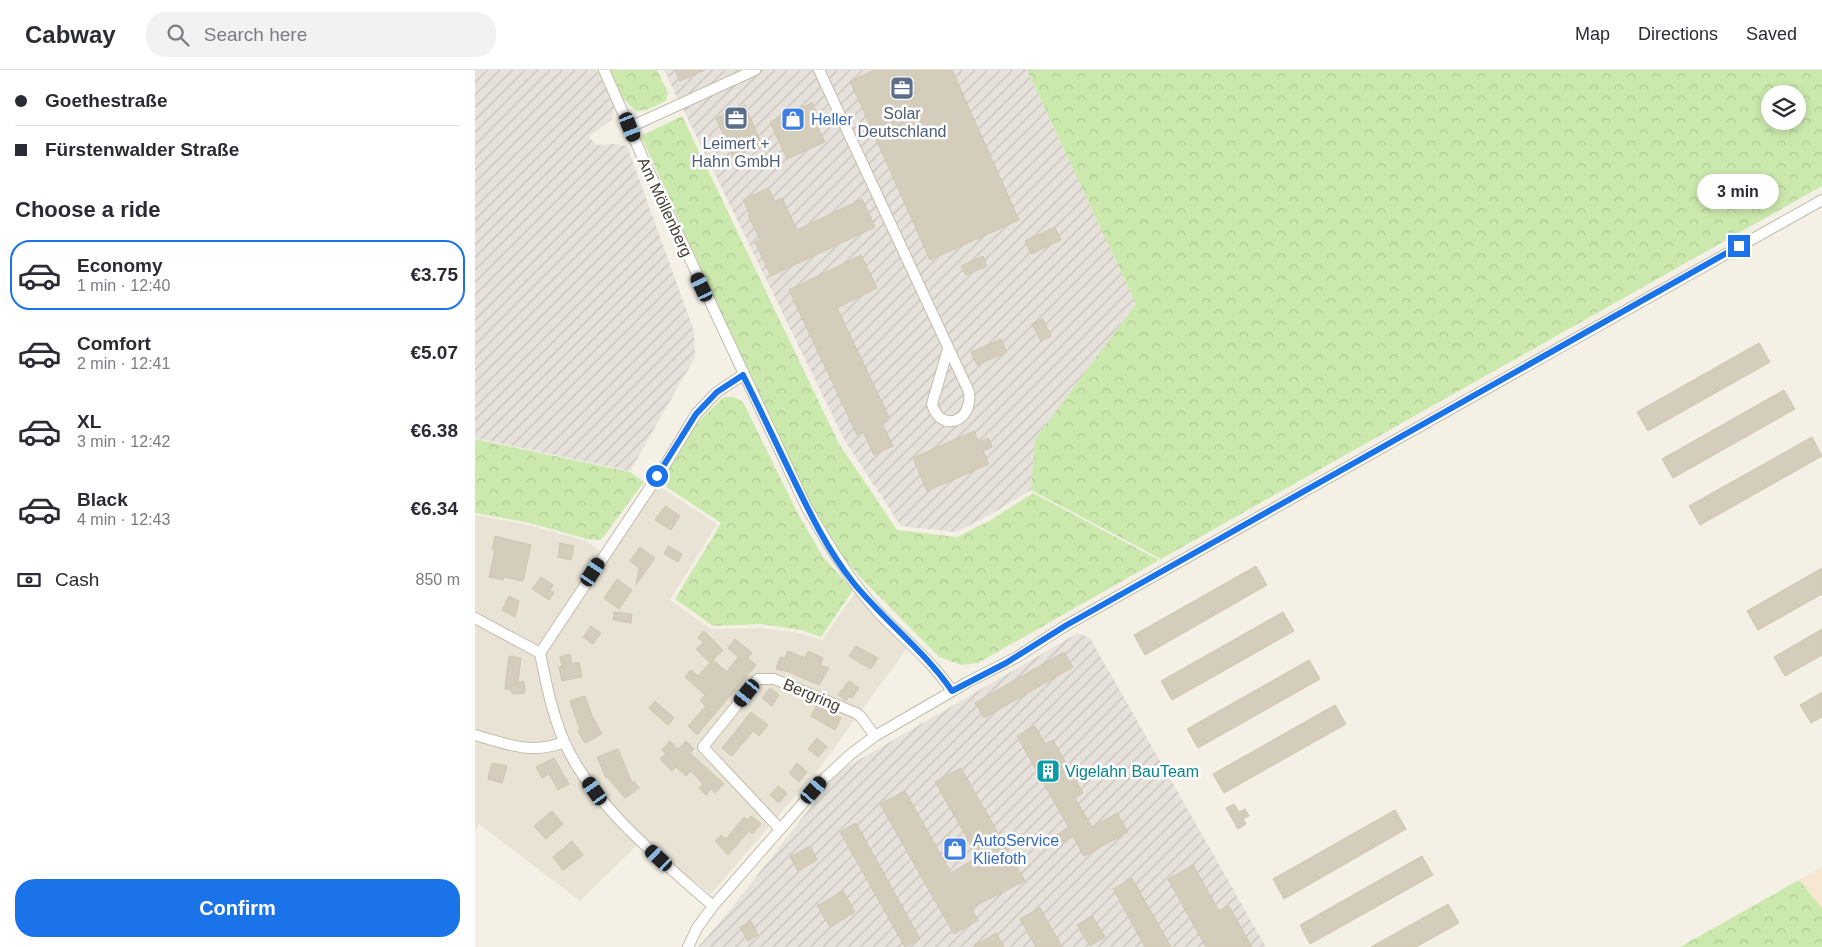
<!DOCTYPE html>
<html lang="en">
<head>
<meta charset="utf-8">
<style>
  :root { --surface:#fff; --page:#f2f2f3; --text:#2b2b33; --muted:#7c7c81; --line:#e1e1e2; --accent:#1a73e8 }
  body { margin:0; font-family:Helvetica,sans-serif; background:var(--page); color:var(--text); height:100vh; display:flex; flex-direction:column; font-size:19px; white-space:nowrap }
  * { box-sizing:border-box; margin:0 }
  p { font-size:16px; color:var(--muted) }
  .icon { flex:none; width:28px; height:28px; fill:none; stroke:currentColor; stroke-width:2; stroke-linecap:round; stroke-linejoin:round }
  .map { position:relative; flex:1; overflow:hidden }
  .sheet { display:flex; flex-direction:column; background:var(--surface); width:475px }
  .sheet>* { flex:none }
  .guide { display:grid; align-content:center; height:110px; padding:0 15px; background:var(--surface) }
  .buttons { position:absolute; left:1286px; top:15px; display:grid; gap:10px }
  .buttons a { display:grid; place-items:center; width:45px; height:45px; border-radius:50%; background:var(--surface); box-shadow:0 2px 8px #0003; font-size:25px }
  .end { position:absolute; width:22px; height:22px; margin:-11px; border:6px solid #1a73e8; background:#fff; box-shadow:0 0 0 2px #fff }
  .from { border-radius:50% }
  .bubble { position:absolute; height:35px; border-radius:18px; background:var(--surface); box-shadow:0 2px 8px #0003; font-size:16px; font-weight:700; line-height:35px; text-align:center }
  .car { position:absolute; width:15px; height:30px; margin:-15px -8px; border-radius:6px; box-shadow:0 0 4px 1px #0007; background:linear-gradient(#222 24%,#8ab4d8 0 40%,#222 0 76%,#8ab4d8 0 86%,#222 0) }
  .guide b { display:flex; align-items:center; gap:18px; height:48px; font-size:19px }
  .guide b+b { border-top:1px solid var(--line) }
  .guide i { width:12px; height:12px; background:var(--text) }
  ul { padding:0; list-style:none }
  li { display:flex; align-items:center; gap:15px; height:70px; margin:0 10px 8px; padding:0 5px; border:2px solid transparent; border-radius:20px }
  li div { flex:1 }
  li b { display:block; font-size:19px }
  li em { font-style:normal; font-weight:700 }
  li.selected { border-color:var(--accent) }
  li>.icon { width:45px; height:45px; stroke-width:1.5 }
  h2 { padding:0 15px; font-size:22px; line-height:60px }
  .pay { display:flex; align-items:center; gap:12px; height:55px; padding:0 15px; font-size:19px }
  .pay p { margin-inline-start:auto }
  .button { display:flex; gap:10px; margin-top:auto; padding:10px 15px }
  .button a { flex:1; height:58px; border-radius:20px; background:var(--accent); color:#fff; font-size:20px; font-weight:700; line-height:58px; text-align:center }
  header { display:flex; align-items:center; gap:30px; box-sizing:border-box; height:70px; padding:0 25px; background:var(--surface); border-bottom:1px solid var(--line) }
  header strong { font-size:24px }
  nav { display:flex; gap:28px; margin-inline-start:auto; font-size:18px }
  .search { width:350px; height:45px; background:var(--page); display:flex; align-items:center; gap:12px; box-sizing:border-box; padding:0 18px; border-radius:20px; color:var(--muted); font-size:19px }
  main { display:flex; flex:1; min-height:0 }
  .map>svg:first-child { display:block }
  .residential { fill:#e8e3d4 }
  .commercial { fill:#f6e8d0 }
  .industrial { fill:url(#industrial-furrows) }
  .forest { fill:url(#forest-crowns); fill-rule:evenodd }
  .building { fill:#d5cdbb; stroke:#d0c5ae }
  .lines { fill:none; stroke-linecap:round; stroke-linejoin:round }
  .minor-casing { stroke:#c2bcab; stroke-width:12 }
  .minor { stroke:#fff; stroke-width:10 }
  .route { stroke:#1a73e8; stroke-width:6 }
  .labels { text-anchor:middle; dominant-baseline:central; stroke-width:5; stroke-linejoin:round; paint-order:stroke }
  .service-label { font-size:16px; fill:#4e5e75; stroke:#fff }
  .shop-label { font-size:16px; fill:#366cbe; stroke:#fff; text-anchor:start }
  .street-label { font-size:16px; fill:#464135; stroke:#fff }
  .culture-label { font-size:16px; fill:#0d838f; stroke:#fff; text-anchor:start }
</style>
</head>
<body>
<header>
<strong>Cabway</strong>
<div class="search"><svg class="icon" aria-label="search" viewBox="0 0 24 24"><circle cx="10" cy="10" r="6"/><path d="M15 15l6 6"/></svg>Search here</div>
<nav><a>Map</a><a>Directions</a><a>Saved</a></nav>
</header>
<main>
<section class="sheet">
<div class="guide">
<b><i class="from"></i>Goethestraße</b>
<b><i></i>Fürstenwalder Straße</b>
</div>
<h2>Choose a ride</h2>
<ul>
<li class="selected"><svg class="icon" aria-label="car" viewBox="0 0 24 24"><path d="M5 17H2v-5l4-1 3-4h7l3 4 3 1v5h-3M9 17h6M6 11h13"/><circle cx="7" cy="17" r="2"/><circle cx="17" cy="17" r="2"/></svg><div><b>Economy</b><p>1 min · 12:40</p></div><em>€3.75</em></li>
<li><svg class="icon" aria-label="car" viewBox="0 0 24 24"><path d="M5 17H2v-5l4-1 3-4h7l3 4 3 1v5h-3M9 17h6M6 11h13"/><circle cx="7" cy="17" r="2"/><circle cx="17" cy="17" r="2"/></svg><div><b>Comfort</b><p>2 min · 12:41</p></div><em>€5.07</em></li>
<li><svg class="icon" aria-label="car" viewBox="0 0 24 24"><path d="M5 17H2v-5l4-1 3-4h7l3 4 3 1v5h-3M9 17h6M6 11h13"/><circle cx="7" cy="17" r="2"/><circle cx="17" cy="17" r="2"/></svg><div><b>XL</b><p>3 min · 12:42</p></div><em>€6.38</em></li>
<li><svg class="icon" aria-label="car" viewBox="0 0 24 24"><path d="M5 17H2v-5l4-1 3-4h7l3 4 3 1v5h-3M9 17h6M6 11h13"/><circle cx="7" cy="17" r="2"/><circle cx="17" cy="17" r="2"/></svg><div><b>Black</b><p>4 min · 12:43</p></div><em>€6.34</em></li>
</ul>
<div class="pay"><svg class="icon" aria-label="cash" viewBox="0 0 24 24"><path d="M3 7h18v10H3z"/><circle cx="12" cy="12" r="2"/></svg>Cash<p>850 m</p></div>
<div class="button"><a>Confirm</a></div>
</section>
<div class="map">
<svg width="1347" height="877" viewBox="0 0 1347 877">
  <defs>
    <pattern id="industrial-furrows" width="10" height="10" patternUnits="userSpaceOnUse" patternTransform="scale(1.25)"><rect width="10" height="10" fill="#e6e1db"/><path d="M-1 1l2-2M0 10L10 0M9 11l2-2" fill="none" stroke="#c7c2bd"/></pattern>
    <pattern id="forest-crowns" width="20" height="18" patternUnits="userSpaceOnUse" patternTransform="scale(1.25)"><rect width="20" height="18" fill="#cbe9ad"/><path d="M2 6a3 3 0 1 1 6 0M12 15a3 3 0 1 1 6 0" fill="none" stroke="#b0c995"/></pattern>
  </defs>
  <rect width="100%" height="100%" fill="#f4f0e6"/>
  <path class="residential" d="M182,415L242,454L195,530L236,559L284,558L325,563L347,570L380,523L432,578L346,696L236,824L167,770L105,831L4,754L0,761V445L54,455L111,471L134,487Z"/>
  <path class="commercial" d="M1347,797V838L1324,810Z"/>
  <path class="industrial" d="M0,0H122L139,37L137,50L114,66L121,75L140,74L152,76L219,261L220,287L155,401L0,368Z
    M189,0H552L661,234L560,369L556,420L511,447L481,462L426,456L370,371Z
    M603,563L615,568L791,877H223L252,844L363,702Z"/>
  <path class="forest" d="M135,0H182L193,23L191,31L171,40L161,41L148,29Z
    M552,0H1347V116L686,489L556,420L560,369L661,234ZM1295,24H1322V51H1295Z
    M207,46L364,374L422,460L482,467L514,451L558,423L684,490L503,593L486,595L464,587L387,509L359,477L333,435L166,66Z
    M249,327H259L268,332L322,442L348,487L378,520L346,567L326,560L285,554L238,556L200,529L246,453L184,412L223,352Z
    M0,369L155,402L169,412L126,470L112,469L55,453L0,443Z
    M1324,810L1347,838V877H1205Z"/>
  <path class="building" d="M200,0H230L205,11Z
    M400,0H477L544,150L455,190L375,11Z
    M337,33L343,46L338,48L350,72L312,89L295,52Z
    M270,35L287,75L258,87L241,48Z
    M293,118L300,131L307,128L322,160L387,129L400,157L296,206L280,172L285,170L273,145L275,144L268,130Z
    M580,157L586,170L556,184L550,171Z
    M386,185L402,218L362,238L415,349L407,353L418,376L399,385L388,362L382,365L314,220Z
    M508,186L512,196L491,205L486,196Z
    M568,249L576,266L566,271L557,254Z
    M526,269L532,282L502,295L496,282Z
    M1284,273L1295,292L1173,361L1162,342Z
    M1309,320L1320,339L1198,408L1187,389Z
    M499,361L504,372L513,368L517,377L508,381L514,394L452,421L438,388Z
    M1337,367L1347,386L1225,455L1214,436Z
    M190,436L205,446L196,460L180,450Z
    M20,466L56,475L48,511L29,507L28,510L14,507L20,480H17Z
    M85,473L99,476L96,490L83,487Z
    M193,476L207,484L203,492L189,484Z
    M165,477L180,488L161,515L164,498L155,491Z
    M781,496L792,515L670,585L659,565Z
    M1347,498V524L1283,560L1272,541Z
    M66,507L78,515L75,520L79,523L74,530L57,519Z
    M142,509L157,520L144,539L129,528Z
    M34,526L44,531L40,547L27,540Z
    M139,542L157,544L156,553L138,550Z
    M808,542L819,561L697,630L686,611Z
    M116,556L126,563L118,574L108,567Z
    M1347,559V585L1310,606L1299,587Z
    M229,561L248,580L238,590L252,602L263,587L253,578L260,569L277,583L273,588L281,595L222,665L213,656L231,636L225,631L230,625L210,607L216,600L223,606L236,592L235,593L221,579L228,573L223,567Z
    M381,576L403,588L396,599L374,586Z
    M313,581L330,588L333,581L348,588L345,595L354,598L344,615L314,602L301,599L305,587L310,588Z
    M589,582L598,597L509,648L500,633Z
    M95,584L97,594L104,592L107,607L87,611L84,597L87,596L85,587Z
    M34,586L46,588L43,612L49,611L50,623L37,624L36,619H30Z
    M834,590L845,609L723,678L712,659Z
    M374,611L384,618L377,628L374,626L371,631L363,625Z
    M295,618L304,625L297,636L287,628Z
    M1347,622V647L1336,653L1325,635Z
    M110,626L117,646L127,664L110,673L103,661L105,660L95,631Z
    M180,631L199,648L193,655L174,638Z
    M342,635L366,648L360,660L336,646Z
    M860,635L871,654L749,723L738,704Z
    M276,642L293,655L284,666L278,661L257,686L247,678Z
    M560,656L570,674L578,670L608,723L600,728L617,757L642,743L653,762L609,786L598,766L580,776L576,768L594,758L542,666Z
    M342,668L352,677L343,687L333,679Z
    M195,671L203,679L211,671L219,679L215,683L249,714L240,723L236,719L231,725L224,718L228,714L216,701L211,706L201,697L197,701L185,689L191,684L187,680Z
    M143,679L157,713L159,711L164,718L150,728L132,707L131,708L122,687Z
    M79,688L94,714L83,720L74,704L67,708L61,697Z
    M17,693L32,696L27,713L13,709Z
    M322,693L332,702L324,712L314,703Z
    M486,698L550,811L496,838L503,850L479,864L405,734L430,721L476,803L503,787L460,712Z
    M303,716L312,723L304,733L295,725Z
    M759,734L764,742L770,739L774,746L768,749L771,754L763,759L751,738Z
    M920,740L931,759L809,829L798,809Z
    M77,741L88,754L71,769L59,756Z
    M276,746L286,754L277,764L274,761L253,785L240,771L246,765L251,769L269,747L272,750Z
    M381,753L445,869L430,877L365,762Z
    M97,771L108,785L88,800L78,787Z
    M335,776L342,790L323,801L315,787Z
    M947,786L958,805L835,874L825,855Z
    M718,795L744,841L754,836L777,877H731L693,809Z
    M657,808L696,877H670L638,819Z
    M368,821L380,842L355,857L342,836Z
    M973,834L984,853L941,877H896Z
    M565,838L587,877H561L545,849Z
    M617,846L630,867L615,876L602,855Z
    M276,851L283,865L273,871L265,857Z
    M521,863L529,877H498Z"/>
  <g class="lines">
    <g class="minor-casing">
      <path id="minor" d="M129,0L170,93L331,436C353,474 375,511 404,543C429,569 457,591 477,621
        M344,0L494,322C498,353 465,363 457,334L473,279
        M155,57L280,0
        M0,548L65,583
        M0,665C31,674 57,685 89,672
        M305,759L228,677L283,609H299L381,643L386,647L400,666
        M238,836C188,792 115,733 89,671C77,643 71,613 65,583L192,392L221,344L242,322L268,305
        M213,877L222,858L238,836L350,708L376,684L400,666L493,612L542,587L590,556L1347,130"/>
    </g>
    <use href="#minor" class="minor"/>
  </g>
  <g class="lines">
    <path class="route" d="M182,406L221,344L242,322L268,305C284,337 299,369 315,402C333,439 351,478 377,511C408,550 449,580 477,621L531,593L590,556L1264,176"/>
  </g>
  <defs>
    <g id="office-square" transform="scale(1.25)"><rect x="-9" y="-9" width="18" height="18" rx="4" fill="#5c6f8a" stroke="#fff"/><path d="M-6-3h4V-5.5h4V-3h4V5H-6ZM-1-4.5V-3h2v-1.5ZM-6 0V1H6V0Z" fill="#fff"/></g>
    <g id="shop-square" transform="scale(1.25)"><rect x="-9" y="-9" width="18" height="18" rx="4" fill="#3f7fe0" stroke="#fff"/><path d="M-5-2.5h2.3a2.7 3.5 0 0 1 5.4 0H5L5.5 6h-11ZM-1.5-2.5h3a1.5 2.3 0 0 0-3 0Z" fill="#fff"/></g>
    <g id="building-square" transform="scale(1.25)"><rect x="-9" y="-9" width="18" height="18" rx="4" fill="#0f9aa8" stroke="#fff"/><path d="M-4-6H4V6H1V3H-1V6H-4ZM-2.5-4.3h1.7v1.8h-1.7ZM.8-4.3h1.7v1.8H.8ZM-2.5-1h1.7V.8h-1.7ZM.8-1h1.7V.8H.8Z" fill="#fff"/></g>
  </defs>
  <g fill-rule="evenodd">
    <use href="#office-square" x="427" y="18"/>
    <use href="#office-square" x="261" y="48"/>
    <use href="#shop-square" x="318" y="49"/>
    <use href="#building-square" x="573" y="701"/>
    <use href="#shop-square" x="480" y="779"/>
  </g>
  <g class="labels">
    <g class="service-label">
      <text x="427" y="43">Solar<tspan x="427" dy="18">Deutschland</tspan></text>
      <text x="261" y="73">Leimert +<tspan x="261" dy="18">Hahn GmbH</tspan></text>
    </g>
    <g class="shop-label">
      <text x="336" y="49">Heller</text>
      <text x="498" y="770">AutoService<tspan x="498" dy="18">Kliefoth</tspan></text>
    </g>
    <g class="street-label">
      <text transform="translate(190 137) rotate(65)">Am Möllenberg</text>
      <text transform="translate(337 625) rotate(23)">Bergring</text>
    </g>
    <g class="culture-label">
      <text x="590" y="701">Vigelahn BauTeam</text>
    </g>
  </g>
</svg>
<div class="buttons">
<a><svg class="icon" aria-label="layers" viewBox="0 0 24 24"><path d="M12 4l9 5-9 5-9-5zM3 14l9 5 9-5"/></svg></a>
</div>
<i class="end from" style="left:182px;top:406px"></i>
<i class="end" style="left:1264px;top:176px"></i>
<div class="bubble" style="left:1222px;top:104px;width:82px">3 min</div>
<i class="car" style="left:155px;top:57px;rotate:158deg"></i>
<i class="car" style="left:227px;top:217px;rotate:335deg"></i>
<i class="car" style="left:118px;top:502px;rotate:33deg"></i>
<i class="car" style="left:272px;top:623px;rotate:219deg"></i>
<i class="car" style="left:339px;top:720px;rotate:41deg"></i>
<i class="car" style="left:120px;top:721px;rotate:325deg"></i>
<i class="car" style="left:184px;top:788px;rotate:313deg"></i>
</div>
</main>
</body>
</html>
